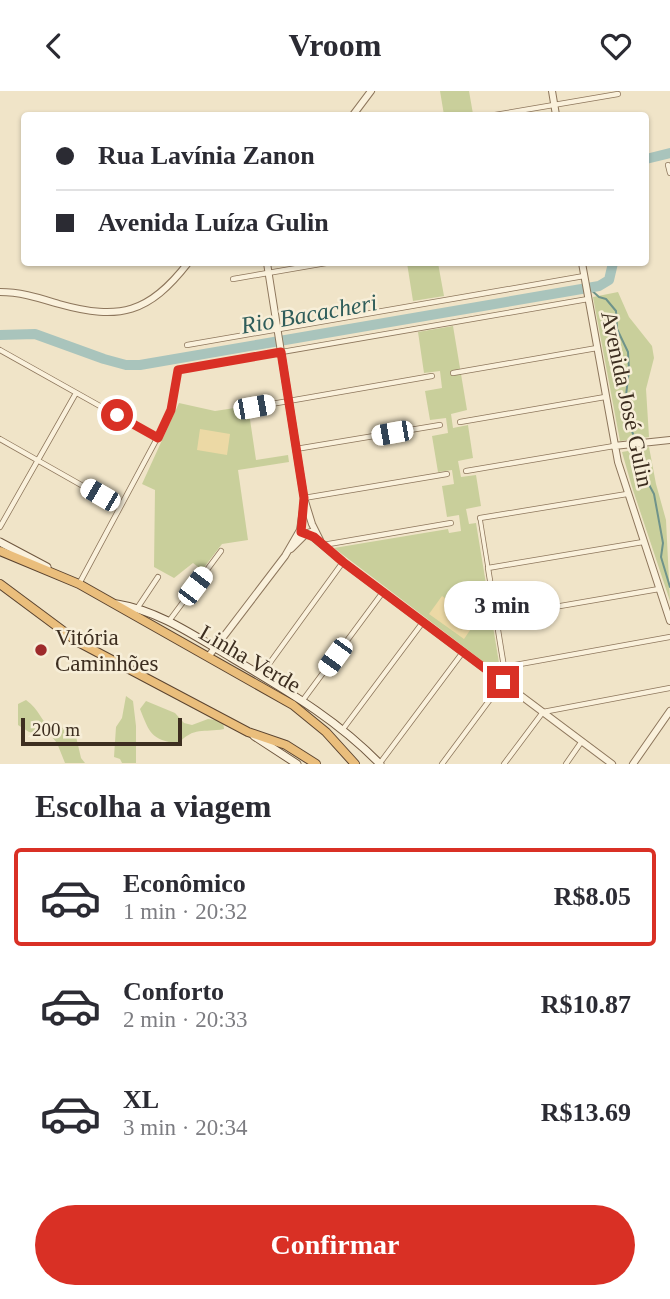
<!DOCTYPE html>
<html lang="pt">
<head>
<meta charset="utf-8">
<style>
  :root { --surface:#fff; --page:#f2f2f3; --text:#2b2b33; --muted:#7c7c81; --line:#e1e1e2; --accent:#d93025 }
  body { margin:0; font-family:Georgia,serif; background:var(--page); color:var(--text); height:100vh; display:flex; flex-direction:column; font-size:26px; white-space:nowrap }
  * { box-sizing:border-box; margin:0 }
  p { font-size:23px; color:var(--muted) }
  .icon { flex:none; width:38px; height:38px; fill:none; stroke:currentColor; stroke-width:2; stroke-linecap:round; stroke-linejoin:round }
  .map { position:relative; height:673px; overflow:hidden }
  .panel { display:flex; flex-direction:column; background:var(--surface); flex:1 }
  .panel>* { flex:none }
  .banner { position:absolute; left:21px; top:21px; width:628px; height:154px; border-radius:7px; box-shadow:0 2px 5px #0004; display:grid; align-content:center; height:154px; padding:0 35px; background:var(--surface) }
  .scale { position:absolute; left:21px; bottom:18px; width:161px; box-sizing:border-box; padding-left:7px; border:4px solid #3d2e20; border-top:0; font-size:19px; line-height:24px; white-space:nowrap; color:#3d2e20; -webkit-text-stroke:5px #f7eed8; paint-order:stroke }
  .end { position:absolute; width:32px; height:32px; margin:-16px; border:9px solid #d93025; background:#fff; box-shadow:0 0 0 4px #fff }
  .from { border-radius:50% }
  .bubble { position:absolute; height:49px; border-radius:24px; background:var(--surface); box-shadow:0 2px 5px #0004; font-size:23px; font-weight:600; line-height:49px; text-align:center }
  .car { position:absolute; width:21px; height:42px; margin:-21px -10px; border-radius:9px; box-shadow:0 0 5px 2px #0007; background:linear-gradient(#fff 24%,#345 0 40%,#fff 0 76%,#345 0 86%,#fff 0) }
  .banner b { display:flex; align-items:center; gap:24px; height:66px; font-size:26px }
  .banner b+b { border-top:2px solid var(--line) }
  .banner i { width:18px; height:18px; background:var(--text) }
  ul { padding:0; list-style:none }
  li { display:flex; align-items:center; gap:21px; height:98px; margin:0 14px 10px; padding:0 21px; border:4px solid transparent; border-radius:7px }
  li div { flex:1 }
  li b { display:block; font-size:26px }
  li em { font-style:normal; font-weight:600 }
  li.current { border-color:var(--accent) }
  li>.icon { width:63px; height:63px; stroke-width:1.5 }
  h2 { padding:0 35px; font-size:32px; line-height:84px }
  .primary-button { display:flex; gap:14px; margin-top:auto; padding:14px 35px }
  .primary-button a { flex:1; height:80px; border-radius:42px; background:var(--accent); color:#fff; font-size:28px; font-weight:600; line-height:80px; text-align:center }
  header { display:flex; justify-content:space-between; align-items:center; height:91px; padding:0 35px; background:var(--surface); font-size:32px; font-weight:600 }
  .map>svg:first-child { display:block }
  .green { fill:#c9cf9b }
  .sand { fill:#ecd9a5 }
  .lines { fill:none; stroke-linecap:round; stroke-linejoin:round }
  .stream { stroke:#6f938a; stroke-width:2 }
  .river { stroke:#a9c4bc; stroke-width:10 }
  .pedestrian-casing { stroke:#8d765c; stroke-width:5 }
  .minor-casing { stroke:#8d765c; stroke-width:6 }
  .tertiary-casing { stroke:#8d765c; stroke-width:8 }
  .secondary-casing { stroke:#6f573f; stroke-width:9 }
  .trunk-casing { stroke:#5b4430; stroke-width:10 }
  .pedestrian { stroke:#faf1dc; stroke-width:3.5 }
  .minor { stroke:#faf1dc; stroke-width:4.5 }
  .tertiary { stroke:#faf1dc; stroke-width:6 }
  .secondary { stroke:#faf1dc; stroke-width:7 }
  .trunk { stroke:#eabe7c; stroke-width:8 }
  .route { stroke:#d93025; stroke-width:9 }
  .poi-dot { fill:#9e2a2b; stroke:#f7eed8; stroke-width:2.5 }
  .labels { text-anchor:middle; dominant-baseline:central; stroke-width:5; stroke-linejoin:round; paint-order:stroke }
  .street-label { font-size:23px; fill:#3d2e20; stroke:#f7eed8 }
  .poi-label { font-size:23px; fill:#3d2e20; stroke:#f7eed8; text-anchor:start }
  .water-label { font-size:24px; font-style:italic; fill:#2f5d5a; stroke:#f7eed8 }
</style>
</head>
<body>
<header><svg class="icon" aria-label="back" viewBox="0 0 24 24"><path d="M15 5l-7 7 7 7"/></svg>Vroom<svg class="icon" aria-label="heart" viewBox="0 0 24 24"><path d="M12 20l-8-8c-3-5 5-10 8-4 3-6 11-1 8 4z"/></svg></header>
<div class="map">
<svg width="670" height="673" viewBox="0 0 670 673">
  <rect width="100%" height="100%" fill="#f0e4c8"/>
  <path class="green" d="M440,0H469L473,23L444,24Z
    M407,172H438L444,205L413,210Z
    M618,201L629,226L652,255L654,267L646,298L649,346L620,350L593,206Z
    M453,235L467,319L451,323L453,337L468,334L473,367L458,370L461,386L476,384L481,415L466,418L469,433L476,432L501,584L334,457L448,438L449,442L461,440L459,424L447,426L442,395L454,393L452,379L438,381L432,345L448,342L446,327L430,329L425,300L442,297L440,280L424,282L418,241Z
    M179,312L215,320L248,315L256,369L288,364L289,371L238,379L248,449L222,453L202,479L193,472L174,487L154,476L155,399L142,393Z
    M649,356L656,393L666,429L670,510L632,396L622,361Z
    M126,605L133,610L136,635V672H122L120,668L114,666L116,636L122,627Z
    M26,609C40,619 40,629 52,639L60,636L75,641L81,667L85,672H65L57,652L51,645L29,641L18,634V613Z
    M146,610L175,622L184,632L192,634L208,628L223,630L224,638C203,642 194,635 178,653C151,648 150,643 140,618Z"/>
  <path class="sand" d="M200,338L230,343L227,364L197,359Z
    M442,505L477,529L464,548L429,523Z"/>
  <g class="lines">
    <path class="stream" d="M589,197L599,206L606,208L616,220L617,238L628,261L629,279L625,313L630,337L640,356L639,375L654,403L663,452L661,466L670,496"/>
    <path class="river" d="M646,68L670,62
      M0,244L35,243L104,268L126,274H140L599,195L609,189L613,172"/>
    <g class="pedestrian-casing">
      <path id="pedestrian" d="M480,427L488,477"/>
    </g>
    <g class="minor-casing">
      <path id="minor" d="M495,24L618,3
        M668,74L670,82
        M233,188L326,172
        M187,254L584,185
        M0,259L157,347
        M453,282L597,257
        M254,316L432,285
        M460,331L605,306
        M0,348L120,416
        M296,358L440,334
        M466,380L614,355
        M304,407L447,383
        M480,427L627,403
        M0,436L76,302
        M643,451L488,477L504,576L670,546
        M323,454L451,432
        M79,493L168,327L173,311L178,279L588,208
        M138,516L158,486
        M496,526L659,498
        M169,530L221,460
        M261,584L343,471
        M303,609L383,501
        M343,638L423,531
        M380,672L463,561
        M442,673L503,591
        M504,673L543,621L670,597
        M566,673L582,650"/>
    </g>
    <g class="tertiary-casing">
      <path id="tertiary" d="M552,0L556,24
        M353,24L371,0
        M267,172L304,407L312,433L320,449
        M582,172L618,371L670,530
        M0,201C21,201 39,207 59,213C120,230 149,222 188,172
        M614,355L670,349
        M304,412L300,439L304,443L311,441
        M309,443L343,471L612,673
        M291,458L306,443
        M208,566L285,465L300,439
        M633,673L670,620"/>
    </g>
    <g class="secondary-casing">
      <path id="secondary" d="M0,451L47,476
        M117,513C160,520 196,546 232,567C287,600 335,627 380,673
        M254,645L297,673"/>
    </g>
    <g class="trunk-casing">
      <path id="trunk" d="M0,460L79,493L293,614L326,641L355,673
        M0,493L78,551L248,641L286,654L316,673"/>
    </g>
    <use href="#pedestrian" class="pedestrian"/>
    <use href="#minor" class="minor"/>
    <use href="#tertiary" class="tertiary"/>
    <use href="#secondary" class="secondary"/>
    <use href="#trunk" class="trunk"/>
  </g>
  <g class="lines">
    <path class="route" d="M117,324L158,347L171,319L178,279L281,261L304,407L301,441L314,446L343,471L503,591"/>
  </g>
  <circle class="poi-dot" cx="41" cy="559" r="7"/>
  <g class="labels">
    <g class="street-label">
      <text transform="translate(627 308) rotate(78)">Avenida José Gulin</text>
      <text transform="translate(250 568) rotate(30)">Linha Verde</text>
    </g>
    <g class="poi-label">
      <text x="55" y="546">Vitória<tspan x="55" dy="26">Caminhões</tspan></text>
    </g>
    <g class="water-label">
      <text transform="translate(309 223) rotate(-10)">Rio Bacacheri</text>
    </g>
  </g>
</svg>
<div class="scale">200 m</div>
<i class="end from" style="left:117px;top:324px"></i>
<i class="end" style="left:503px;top:591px"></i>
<div class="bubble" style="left:444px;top:490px;width:116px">3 min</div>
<i class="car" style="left:254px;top:316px;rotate:80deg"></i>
<i class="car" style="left:392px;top:342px;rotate:260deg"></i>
<i class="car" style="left:100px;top:404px;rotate:300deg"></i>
<i class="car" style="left:195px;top:495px;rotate:37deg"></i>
<i class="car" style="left:335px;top:566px;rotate:216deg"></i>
<div class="banner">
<b><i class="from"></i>Rua Lavínia Zanon</b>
<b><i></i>Avenida Luíza Gulin</b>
</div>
</div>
<section class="panel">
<h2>Escolha a viagem</h2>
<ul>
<li class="current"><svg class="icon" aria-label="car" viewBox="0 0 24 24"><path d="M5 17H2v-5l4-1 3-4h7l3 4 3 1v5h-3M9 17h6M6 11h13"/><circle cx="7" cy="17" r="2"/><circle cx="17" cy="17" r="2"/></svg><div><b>Econômico</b><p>1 min · 20:32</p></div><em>R$8.05</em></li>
<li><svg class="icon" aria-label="car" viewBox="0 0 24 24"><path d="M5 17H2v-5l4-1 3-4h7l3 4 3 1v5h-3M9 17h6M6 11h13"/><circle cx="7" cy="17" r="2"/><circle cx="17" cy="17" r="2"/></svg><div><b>Conforto</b><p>2 min · 20:33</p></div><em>R$10.87</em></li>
<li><svg class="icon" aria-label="car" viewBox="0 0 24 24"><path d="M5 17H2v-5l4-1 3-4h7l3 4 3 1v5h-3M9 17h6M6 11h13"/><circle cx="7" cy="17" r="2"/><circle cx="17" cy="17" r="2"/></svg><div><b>XL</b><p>3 min · 20:34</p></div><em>R$13.69</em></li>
</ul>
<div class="primary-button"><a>Confirmar</a></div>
</section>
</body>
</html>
